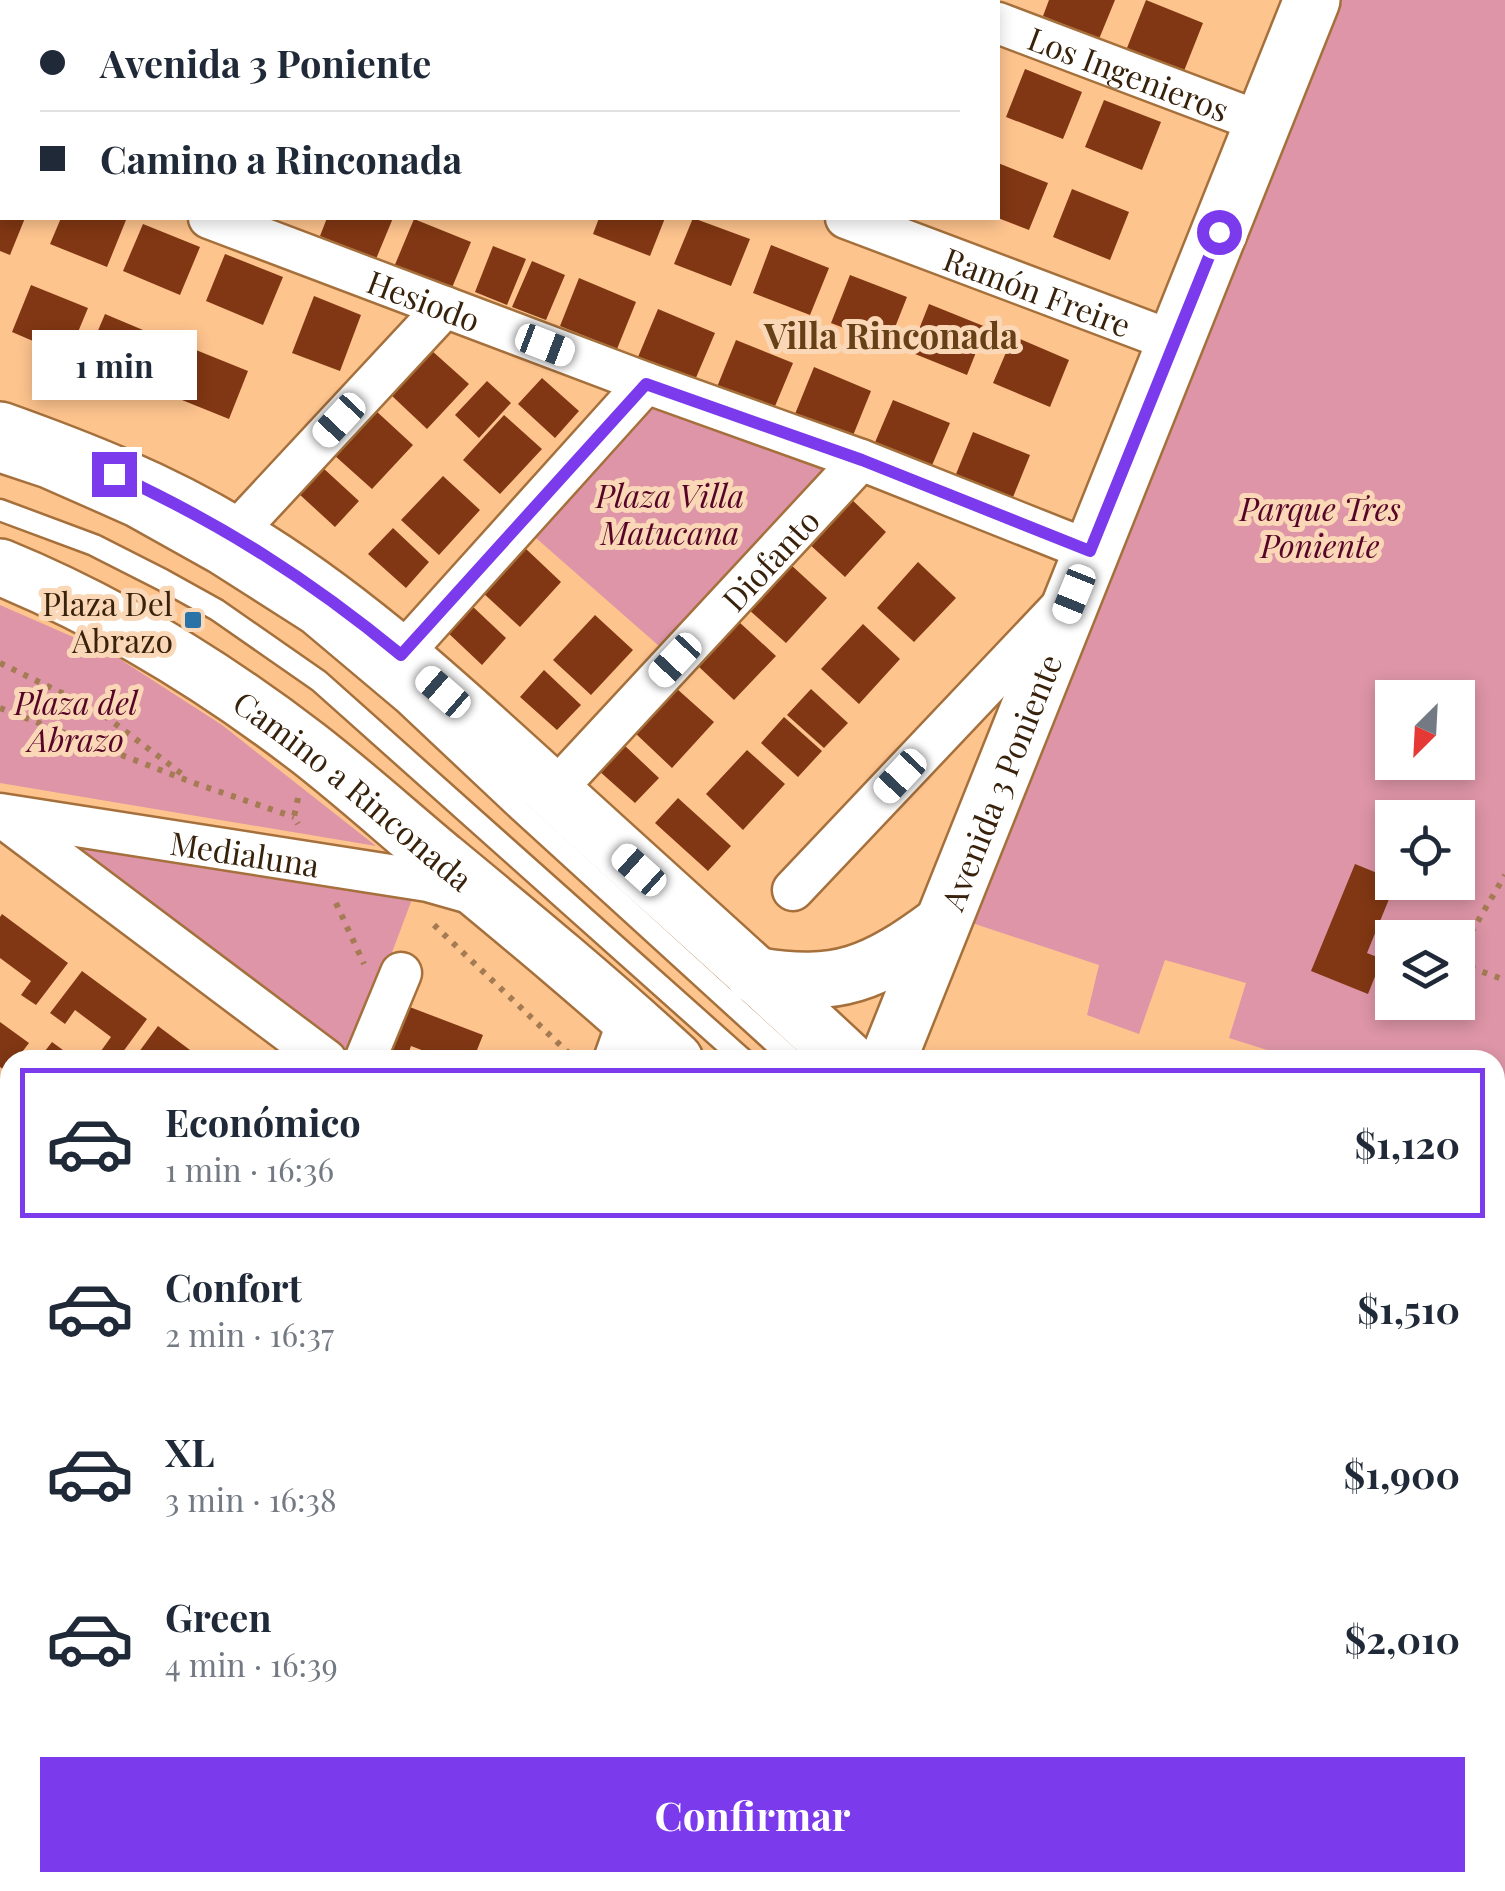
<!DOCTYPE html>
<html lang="es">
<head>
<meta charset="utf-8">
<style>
  :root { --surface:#fff; --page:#f2f2f3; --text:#1f2937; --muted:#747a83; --line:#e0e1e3; --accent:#7c3aed }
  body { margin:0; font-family:"Playfair Display",serif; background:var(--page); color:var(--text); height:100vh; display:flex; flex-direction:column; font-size:38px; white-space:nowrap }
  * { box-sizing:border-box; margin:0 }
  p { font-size:32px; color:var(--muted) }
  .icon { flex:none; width:55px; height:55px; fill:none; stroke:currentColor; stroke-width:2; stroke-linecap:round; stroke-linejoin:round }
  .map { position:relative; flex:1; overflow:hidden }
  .side { position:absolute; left:0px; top:1050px; width:1505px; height:842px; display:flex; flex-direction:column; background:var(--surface); border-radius:30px 30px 0 0; box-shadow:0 5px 15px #0003 }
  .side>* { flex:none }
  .guide { position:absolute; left:0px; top:0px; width:1000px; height:220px; box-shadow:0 5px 15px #0003; display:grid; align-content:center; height:220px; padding:0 40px; background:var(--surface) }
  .needle { width:65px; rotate:204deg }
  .controls { position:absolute; left:1375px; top:680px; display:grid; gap:20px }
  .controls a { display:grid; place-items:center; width:100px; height:100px; border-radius:0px; background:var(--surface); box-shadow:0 5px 15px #0003; font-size:50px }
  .end { position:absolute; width:45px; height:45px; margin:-22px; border:12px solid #7c3aed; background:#fff; box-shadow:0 0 0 5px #fff }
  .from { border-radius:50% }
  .bubble { position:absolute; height:70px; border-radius:0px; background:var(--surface); box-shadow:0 5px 15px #0003; font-size:32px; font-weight:700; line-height:70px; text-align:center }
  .car { position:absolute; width:30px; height:60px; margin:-30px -15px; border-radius:12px; box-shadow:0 0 8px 2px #0007; background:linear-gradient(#fff 24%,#345 0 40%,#fff 0 76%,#345 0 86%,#fff 0) }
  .guide b { display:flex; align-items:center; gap:35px; height:95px; font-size:38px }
  .guide b+b { border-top:2px solid var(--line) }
  .guide i { width:25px; height:25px; background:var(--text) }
  ul { padding:18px 0 0; list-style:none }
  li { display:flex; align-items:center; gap:30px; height:150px; margin:0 20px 15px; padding:0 20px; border:5px solid transparent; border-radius:0px }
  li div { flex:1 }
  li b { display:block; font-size:38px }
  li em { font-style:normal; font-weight:700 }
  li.current { border-color:var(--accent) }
  li>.icon { width:90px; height:90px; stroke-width:1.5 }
  .button { display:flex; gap:20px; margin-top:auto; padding:20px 40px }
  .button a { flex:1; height:115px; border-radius:0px; background:var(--accent); color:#fff; font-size:40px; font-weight:700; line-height:115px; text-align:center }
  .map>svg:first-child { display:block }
  .green { fill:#dd95a7; fill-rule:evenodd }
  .building { fill:#813713 }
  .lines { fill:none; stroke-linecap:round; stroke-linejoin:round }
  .lane-casing { stroke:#a5703b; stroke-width:25 }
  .street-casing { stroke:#a5703b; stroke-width:45 }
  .secondary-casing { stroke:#a5703b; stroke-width:60 }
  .primary-casing { stroke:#a5703b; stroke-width:60 }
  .path { stroke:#a47b53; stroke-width:6; stroke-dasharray:5 8; stroke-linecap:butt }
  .lane { stroke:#fff; stroke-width:20 }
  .street { stroke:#fff; stroke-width:40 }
  .secondary { stroke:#fff; stroke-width:55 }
  .primary { stroke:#fff; stroke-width:55 }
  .route { stroke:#7c3aed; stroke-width:12 }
  .poi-dot { fill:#2a73a7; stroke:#fad7b7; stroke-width:4 }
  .labels { text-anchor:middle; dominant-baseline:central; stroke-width:10; stroke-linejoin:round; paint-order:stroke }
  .street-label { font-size:32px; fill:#38220b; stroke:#fad7b7 }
  .park-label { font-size:32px; font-style:italic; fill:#560427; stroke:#fad7b7 }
  .poi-label { font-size:32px; fill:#38220b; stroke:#fad7b7; text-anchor:end }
  .neighbourhood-label { font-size:35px; font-weight:bold; fill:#674017; stroke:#fad7b7 }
</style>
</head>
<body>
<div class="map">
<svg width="1505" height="1891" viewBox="0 0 1505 1891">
  <rect width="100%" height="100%" fill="#fec48e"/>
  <path class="green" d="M1332,0H1505V1250L1495,1274V1060H1299L1229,1038L1246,983L1165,960L1139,1034L1087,1015L1099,965L960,919ZM1392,698H1458V762H1392ZM1392,818H1458V882H1392ZM1392,938H1458V1002H1392Z
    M646,383L861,460L675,660L520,524Z
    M0,605L112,654L222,725L376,846L0,783Z
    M44,824L414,894L356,1048L337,1049Z
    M607,1882L1261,1883L1258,1891H604Z"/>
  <path class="building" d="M1049,0H1115L1099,39L1043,16Z
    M1146,0L1203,23L1184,71L1127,48Z
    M1025,69L1082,92L1063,139L1006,117Z
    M1104,100L1161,122L1142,170L1085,147Z
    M998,163L1048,183L1029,230L998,218Z
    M1072,189L1129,212L1110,260L1053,237Z
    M0,218H25L10,255L0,251Z
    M61,218H120L126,220L107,267L50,244Z
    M327,218H393L376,259L320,236Z
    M599,218H665L650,256L593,234Z
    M693,218L750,239L731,286L674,264Z
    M414,219L471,242L451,290L394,267Z
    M143,224L200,247L180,295L123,271Z
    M771,245L829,268L810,315L753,293Z
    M493,246L526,259L507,305L475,292Z
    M225,254L283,277L263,325L206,301Z
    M532,261L565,275L546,320L512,307Z
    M850,275L907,297L888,345L831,323Z
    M579,278L636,302L617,349L560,326Z
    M31,285L88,308L68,356L12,332Z
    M314,296L361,315L340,371L292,353Z
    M929,304L986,327L967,375L910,352Z
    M658,309L715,333L695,380L638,357Z
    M105,314L162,338L143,385L85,361Z
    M1013,336L1069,360L1050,407L993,383Z
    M736,340L793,363L773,411L717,387Z
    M191,348L248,371L229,419L172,396Z
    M431,350L469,384L427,429L390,394Z
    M814,367L871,391L852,438L795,414Z
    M542,378L579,411L555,438L518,404Z
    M487,381L511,403L479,438L455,415Z
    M893,400L950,423L930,470L873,447Z
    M375,410L413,445L372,489L334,455Z
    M504,415L542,449L500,494L463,460Z
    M973,432L1030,455L1011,502L954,479Z
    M322,467L359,501L335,527L298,493Z
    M443,476L480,510L439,555L401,520Z
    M849,497L886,532L845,577L807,542Z
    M393,528L429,562L406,588L368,554Z
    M524,547L561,582L520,627L482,592Z
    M918,562L956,598L914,642L877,608Z
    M790,564L827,598L786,643L748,609Z
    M470,604L506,638L482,665L445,630Z
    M595,615L633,650L591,695L553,660Z
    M738,621L776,656L734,700L697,665Z
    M863,624L900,659L859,704L821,669Z
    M544,670L581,705L557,730L520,697Z
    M676,688L714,722L672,768L634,732Z
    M811,689L848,723L824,748L787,715Z
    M784,717L822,751L798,777L761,743Z
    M623,744L659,778L635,803L598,770Z
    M747,750L785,784L743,830L706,794Z
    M678,798L731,846L708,871L655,823Z
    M1355,864L1392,879V882H1396L1367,953L1382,959L1368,994L1311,971Z
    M2,914L68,963L36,1005L21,995L31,981L0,958V917Z
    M82,971L147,1019L117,1060L101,1051L111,1037L75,1010L65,1024L50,1013Z
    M407,1006L483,1035L473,1060H448L411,1046L406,1060L389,1055Z
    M0,1022L29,1043L16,1060H10V1068L7,1072L0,1067Z
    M158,1026L190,1050L204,1060H133Z
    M52,1042L67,1053L61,1060H38Z
    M0,1189L10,1197V1242L0,1234Z
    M0,1308L8,1314L10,1311V1342L0,1355Z
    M0,1495L10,1502V1519L0,1532Z
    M0,1592L10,1599V1621L0,1635Z
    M11,1882H28L49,1891H7Z
    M365,1882H390L394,1886L390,1891H359Z"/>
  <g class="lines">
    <g class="lane-casing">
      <path id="lane" d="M0,462L45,477L131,515L215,562L309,622L404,702L521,812L793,1060
        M0,510L94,545L163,580L217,610L319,681L744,1060
        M1495,1693L1505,1702
        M1495,1742L1505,1752"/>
    </g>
    <g class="street-casing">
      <g id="street">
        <path d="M271,0L278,2"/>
        <path d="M937,0L944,2"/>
        <path d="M695,2L697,0"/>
        <path id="s1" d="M998,23L1263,123"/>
        <path d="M0,138L2,139"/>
        <path id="s2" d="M209,218L646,383L861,460L1090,551"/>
        <path id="s3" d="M846,218L1175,342"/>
        <path d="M234,534L445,307"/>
        <path d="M401,655L646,383"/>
        <path id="s4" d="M553,792L861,460"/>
        <path id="s5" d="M0,814L428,881L474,894"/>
        <path d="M1,816L326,1060"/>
        <path d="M793,890L1060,608"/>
        <path d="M365,1060L401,973"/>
        <path d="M614,1060L629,1018"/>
        <path d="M0,1121L10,1129"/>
        <path d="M1495,1127L1505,1102"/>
        <path d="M0,1416L10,1423"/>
        <path d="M0,1694L10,1701"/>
        <path d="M254,1882L266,1891"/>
        <path d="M93,1891L96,1882"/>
        <path d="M1207,1891L1211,1882"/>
      </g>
    </g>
    <g class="secondary-casing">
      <g id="secondary">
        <path id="s6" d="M888,1060L1312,0"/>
        <path d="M1495,1326L1505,1301"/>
        <path d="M569,1891L573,1882"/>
        <path d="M1279,1891L1282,1882"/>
      </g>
    </g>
    <g class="primary-casing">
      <g id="primary">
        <path d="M0,430C81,459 160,490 234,535C356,607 459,706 563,800C658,887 754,972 848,1060"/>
        <path id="s7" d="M0,567C110,612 214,676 308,748C353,783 394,820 437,856C518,923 598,989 675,1060"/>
        <path d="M754,975C838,990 875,973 941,924"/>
        <path d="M1495,1651L1505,1660"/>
        <path d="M1495,1827L1505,1836"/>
      </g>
    </g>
    <path class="path" d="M0,663L97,710L186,777
      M0,708L194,783L294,817
      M298,798L294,817L298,824
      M336,903L364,964
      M434,925L576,1060
      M1458,955L1505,875
      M1458,963L1505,980
      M1495,1194L1505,1170
      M625,1882L628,1891
      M1490,1882L1499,1891
      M916,1891L919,1882
      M957,1891L959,1882"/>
    <use href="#lane" class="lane"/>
    <use href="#street" class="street"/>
    <use href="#secondary" class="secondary"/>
    <use href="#primary" class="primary"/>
  </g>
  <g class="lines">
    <path class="route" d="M114,474C222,524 309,579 401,655L646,384L862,460L1090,551L1219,232"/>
  </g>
  <rect class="poi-dot" x="183" y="610" width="20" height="20" rx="5"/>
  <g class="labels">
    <g class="street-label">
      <text stroke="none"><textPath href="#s1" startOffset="140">Los Ingenieros</textPath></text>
      <text stroke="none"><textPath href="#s3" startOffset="205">Ramón Freire</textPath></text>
      <text stroke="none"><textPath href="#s2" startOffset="230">Hesiodo</textPath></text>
      <text stroke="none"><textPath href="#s4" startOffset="318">Diofanto</textPath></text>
      <text stroke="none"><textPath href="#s6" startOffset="300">Avenida 3 Poniente</textPath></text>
      <text stroke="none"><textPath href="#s7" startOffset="420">Camino a Rinconada</textPath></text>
      <text stroke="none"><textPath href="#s5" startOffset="248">Medialuna</textPath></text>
    </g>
    <g class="park-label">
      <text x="670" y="494">Plaza Villa<tspan x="670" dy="37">Matucana</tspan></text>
      <text x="1320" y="507">Parque Tres<tspan x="1320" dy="37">Poniente</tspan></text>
      <text x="76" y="701">Plaza del<tspan x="76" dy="37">Abrazo</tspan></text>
    </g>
    <g class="poi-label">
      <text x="173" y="602">Plaza Del<tspan x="173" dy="37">Abrazo</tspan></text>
    </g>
    <g class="neighbourhood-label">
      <text x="891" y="334">Villa Rinconada</text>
    </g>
  </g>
</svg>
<div class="controls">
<a><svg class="needle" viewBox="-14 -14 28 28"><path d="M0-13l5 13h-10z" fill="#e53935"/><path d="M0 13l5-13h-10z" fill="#747a83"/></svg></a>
<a><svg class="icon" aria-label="locate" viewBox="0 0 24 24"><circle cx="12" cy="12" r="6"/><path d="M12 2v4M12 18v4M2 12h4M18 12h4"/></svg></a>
<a><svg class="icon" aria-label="layers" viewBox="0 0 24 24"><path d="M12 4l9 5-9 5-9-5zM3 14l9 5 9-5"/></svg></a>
</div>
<i class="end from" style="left:1219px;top:232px"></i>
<i class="end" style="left:114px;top:474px"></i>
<div class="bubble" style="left:32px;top:330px;width:165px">1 min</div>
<i class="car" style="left:545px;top:345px;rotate:111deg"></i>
<i class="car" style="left:339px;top:420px;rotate:223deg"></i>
<i class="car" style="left:1074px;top:594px;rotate:202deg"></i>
<i class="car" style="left:675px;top:660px;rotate:223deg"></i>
<i class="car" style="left:443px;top:692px;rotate:311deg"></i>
<i class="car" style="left:900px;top:776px;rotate:223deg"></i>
<i class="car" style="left:639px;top:870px;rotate:312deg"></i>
<div class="guide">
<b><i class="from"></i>Avenida 3 Poniente</b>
<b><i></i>Camino a Rinconada</b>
</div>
<section class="side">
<ul>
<li class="current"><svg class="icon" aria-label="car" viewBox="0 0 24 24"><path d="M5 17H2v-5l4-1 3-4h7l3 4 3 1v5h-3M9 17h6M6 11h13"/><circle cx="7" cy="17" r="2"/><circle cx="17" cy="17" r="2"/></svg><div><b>Económico</b><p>1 min · 16:36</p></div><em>$1,120</em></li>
<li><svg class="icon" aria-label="car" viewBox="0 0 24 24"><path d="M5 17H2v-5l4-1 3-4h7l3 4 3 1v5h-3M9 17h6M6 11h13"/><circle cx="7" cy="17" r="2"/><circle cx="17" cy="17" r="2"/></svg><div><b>Confort</b><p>2 min · 16:37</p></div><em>$1,510</em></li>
<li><svg class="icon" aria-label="car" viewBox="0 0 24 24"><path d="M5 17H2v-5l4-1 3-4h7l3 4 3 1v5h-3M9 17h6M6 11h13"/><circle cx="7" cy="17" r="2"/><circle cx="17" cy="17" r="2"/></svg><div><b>XL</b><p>3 min · 16:38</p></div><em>$1,900</em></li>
<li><svg class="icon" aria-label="car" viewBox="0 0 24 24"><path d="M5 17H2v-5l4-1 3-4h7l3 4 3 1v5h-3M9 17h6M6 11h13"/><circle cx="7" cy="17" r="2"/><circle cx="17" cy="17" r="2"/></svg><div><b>Green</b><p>4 min · 16:39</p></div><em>$2,010</em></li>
</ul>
<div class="button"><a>Confirmar</a></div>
</section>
</div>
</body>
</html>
